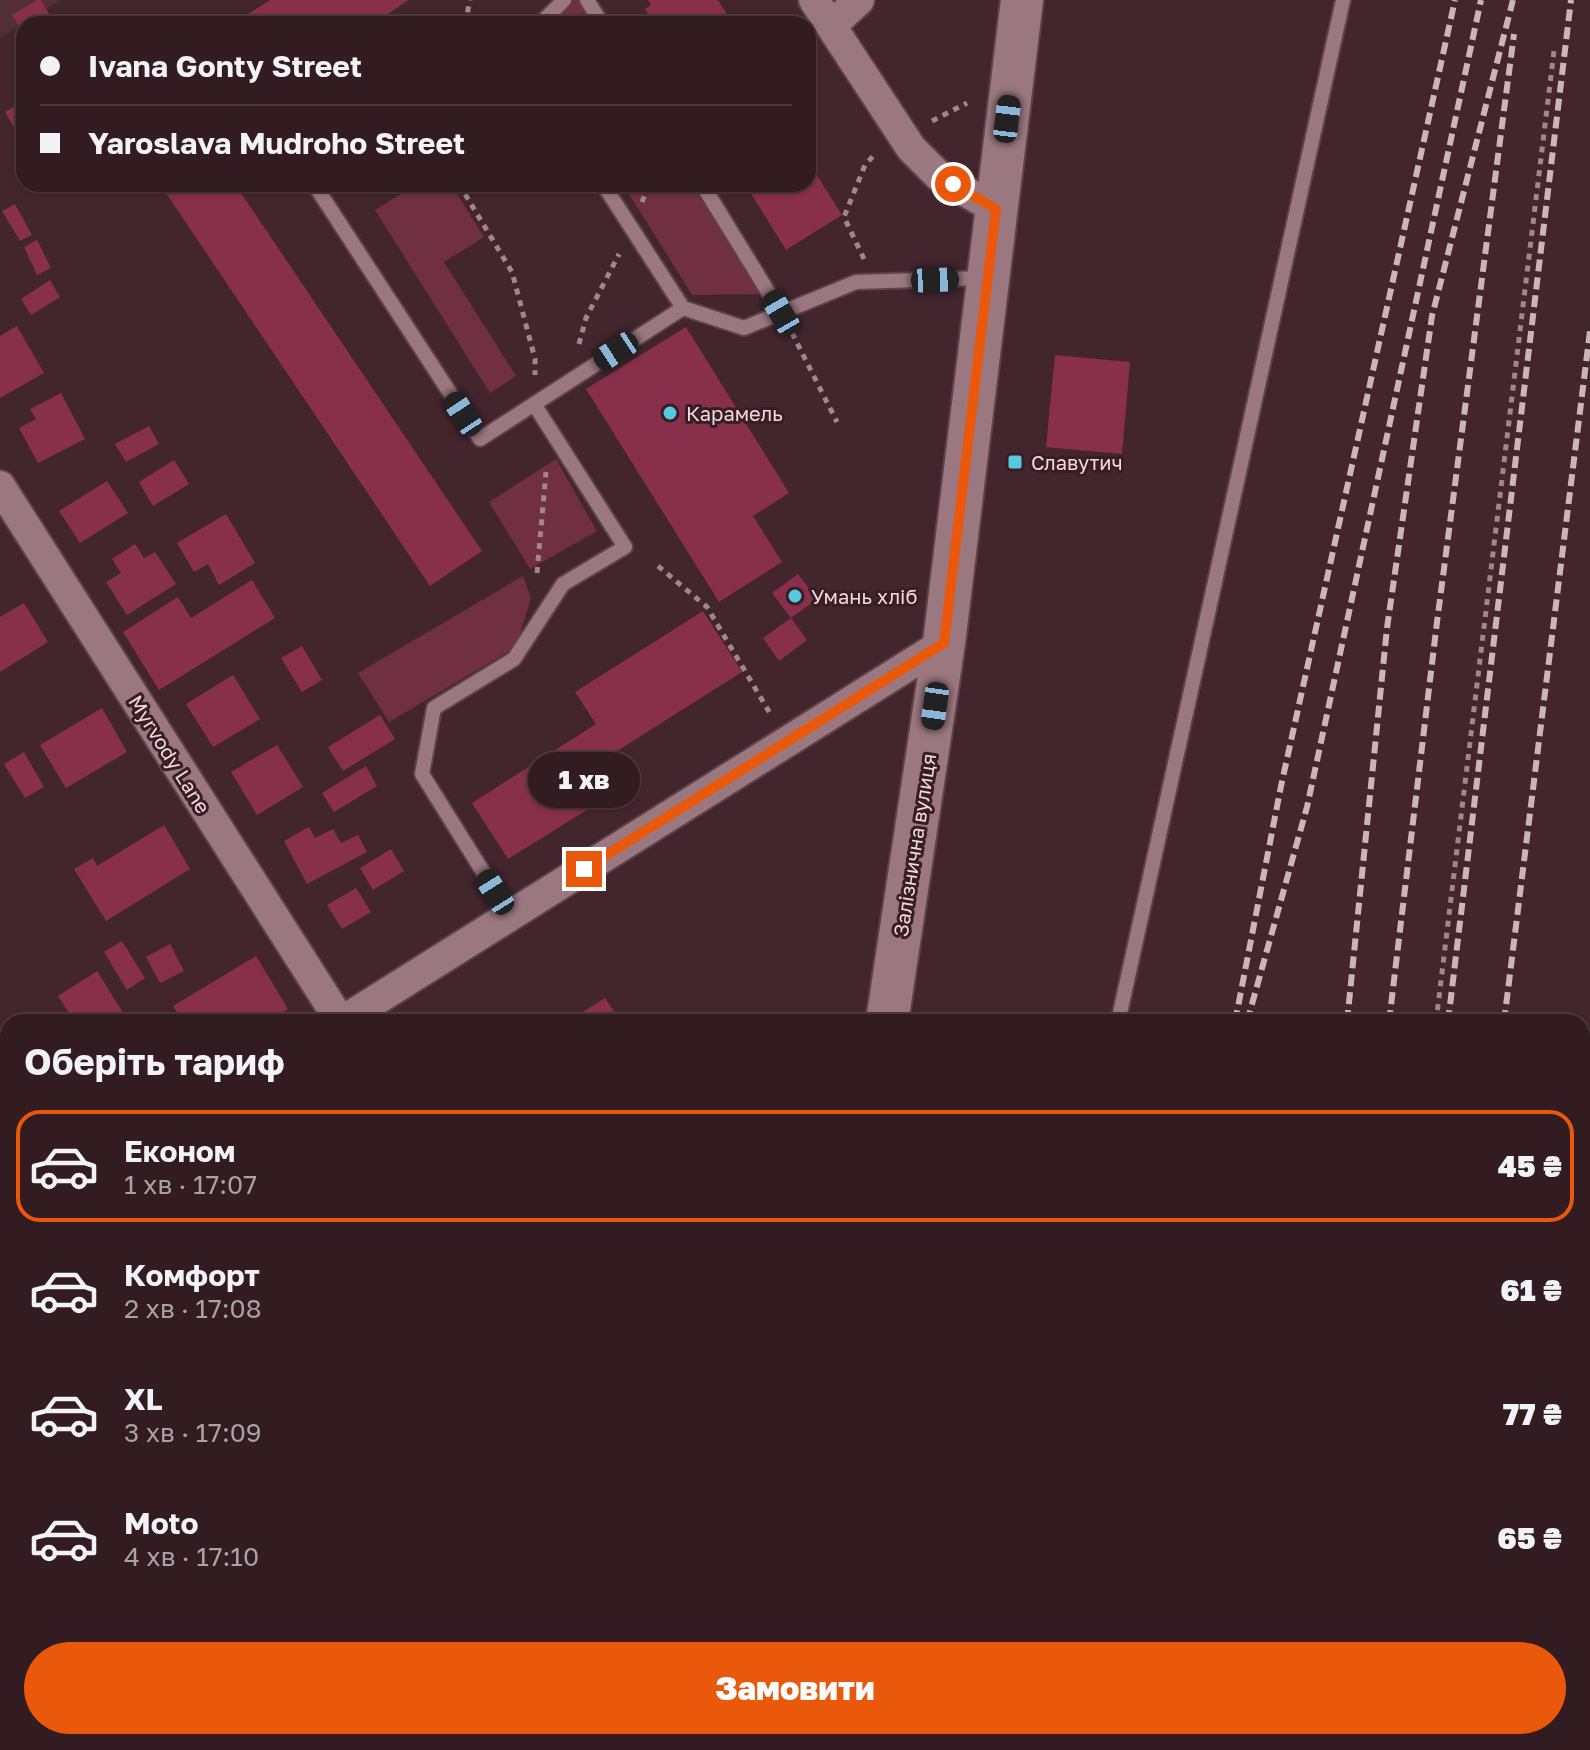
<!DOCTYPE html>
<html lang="uk">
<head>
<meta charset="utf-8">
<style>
  :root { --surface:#321c22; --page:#3a252a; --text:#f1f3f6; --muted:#a8a1a5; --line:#4d3a40; --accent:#ea580c }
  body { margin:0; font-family:"Golos Text",sans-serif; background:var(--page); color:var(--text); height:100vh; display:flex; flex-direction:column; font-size:30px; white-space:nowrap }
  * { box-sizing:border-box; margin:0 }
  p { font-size:26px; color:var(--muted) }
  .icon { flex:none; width:44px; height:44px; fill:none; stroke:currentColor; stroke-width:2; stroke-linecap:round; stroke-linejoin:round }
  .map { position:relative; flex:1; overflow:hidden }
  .side { position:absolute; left:0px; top:1014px; width:1590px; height:736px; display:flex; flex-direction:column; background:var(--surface); border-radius:24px 24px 0 0; box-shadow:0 2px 6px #0004,0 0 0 2px var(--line) }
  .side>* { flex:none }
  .hud { position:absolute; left:16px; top:16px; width:800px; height:176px; border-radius:24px; box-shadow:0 2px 6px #0004,0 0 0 2px var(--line); display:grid; align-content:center; height:176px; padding:0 24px; background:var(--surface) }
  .end { position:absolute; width:36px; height:36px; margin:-18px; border:10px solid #ea580c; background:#fff; box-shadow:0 0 0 4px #fff }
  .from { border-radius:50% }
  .bubble { position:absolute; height:56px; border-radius:28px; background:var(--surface); box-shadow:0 2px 6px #0004,0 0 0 2px var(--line); font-size:26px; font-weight:800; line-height:56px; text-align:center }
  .car { position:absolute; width:24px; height:48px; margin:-24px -12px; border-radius:10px; box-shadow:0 0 6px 2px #0007; background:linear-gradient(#222 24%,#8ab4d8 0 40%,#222 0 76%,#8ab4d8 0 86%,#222 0) }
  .hud b { display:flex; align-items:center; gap:28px; height:76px; font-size:30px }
  .hud b+b { border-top:2px solid var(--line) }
  .hud i { width:20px; height:20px; background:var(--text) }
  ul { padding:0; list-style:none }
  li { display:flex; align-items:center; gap:24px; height:112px; margin:0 16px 12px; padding:0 8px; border:4px solid transparent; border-radius:24px }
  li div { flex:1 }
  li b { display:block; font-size:30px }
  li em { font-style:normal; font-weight:800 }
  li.active { border-color:var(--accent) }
  li>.icon { width:72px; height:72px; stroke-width:1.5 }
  h2 { padding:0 24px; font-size:36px; line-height:96px }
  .cta { display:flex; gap:16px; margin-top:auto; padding:16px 24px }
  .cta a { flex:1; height:92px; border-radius:48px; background:var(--accent); color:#fff; font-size:32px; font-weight:800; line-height:92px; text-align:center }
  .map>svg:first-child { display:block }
  .built { fill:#522e37 }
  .green { fill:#702f42 }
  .building { fill:#882f4b }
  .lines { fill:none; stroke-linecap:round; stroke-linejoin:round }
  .service-casing { stroke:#5c434a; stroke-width:18 }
  .minor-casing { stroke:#5c434a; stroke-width:34 }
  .secondary-casing { stroke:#5c434a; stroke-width:46 }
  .path { stroke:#9f878d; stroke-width:5; stroke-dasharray:6 6; stroke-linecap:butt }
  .service { stroke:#9b777f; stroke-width:14 }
  .minor { stroke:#9b777f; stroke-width:30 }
  .secondary { stroke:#9b777f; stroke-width:42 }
  .rail { stroke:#cbb5b9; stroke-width:6; stroke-dasharray:12 6; stroke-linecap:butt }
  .route { stroke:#ea580c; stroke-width:10 }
  .poi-dot { fill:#56c9e1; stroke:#391c24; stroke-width:3 }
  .labels { text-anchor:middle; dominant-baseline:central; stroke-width:6; stroke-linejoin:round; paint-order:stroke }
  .poi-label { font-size:20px; fill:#eedade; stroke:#391c24; text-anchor:start }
  .street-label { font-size:20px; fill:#eedade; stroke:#391c24 }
</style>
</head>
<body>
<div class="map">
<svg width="1590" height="1750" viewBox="0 0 1590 1750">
  <rect width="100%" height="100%" fill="#43262d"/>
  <path class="built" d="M0,0H61L0,38Z"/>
  <path class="green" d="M565,0H583L597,24H530L535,15Z
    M417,184H451L484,237L444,262L516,376L490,393L375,210Z
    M623,184H695L763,294L692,295Z
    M556,459L597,531L530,569L489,502Z
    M523,576L531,598L516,647L389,722L358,673Z"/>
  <path class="building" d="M37,0H41L55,24H24V34L12,15Z
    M270,0H409L372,24H233Z
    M648,0H718L733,24H654L645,9L651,5Z
    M24,101V144L5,112Z
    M808,161L842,215L786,250L745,184H808Z
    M160,184H235L482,551L430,586Z
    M15,204L32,235L20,241L2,211Z
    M37,240L51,268L37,275L24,247Z
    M50,280L60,297L31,315L21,299Z
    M17,326L44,373L0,398V336Z
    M686,327L789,493L753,516L782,562L719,602L586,389Z
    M1055,355L1130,362L1122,454L1046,447Z
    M61,393L85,439L38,463L19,428L36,419L30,409Z
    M149,426L159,444L126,462L115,444Z
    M174,460L189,484L153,506L139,482Z
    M107,481L128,513L80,543L59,511Z
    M226,514L255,563L219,585L208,564L194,572L177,543Z
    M135,544L144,558L155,552L176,584L127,615L106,582L121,573L112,559Z
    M798,574L817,599L791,618L772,593Z
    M252,580L275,618L159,690L123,632L178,597L191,618Z
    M24,603L48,642L0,672V617Z
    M703,611L742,672L614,753L632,782L508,859L472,803L596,724L575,692Z
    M791,618L807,640L779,661L763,638Z
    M302,646L322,680L302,692L281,658Z
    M233,675L260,719L213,747L186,704Z
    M102,708L127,752L66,788L40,745Z
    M380,715L395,739L343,771L328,747Z
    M277,745L303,787L257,815L231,772Z
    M24,752L44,787L25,798L4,764Z
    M366,766L377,786L334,812L322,793Z
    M164,825L190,869L106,921L74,869L93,858L97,866Z
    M309,827L315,838L333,829L341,843L358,835L367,852L307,884L284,841Z
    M391,849L404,871L373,890L360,868Z
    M356,888L371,912L342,929L327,905Z
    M122,941L145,978L127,990L104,952Z
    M170,944L184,971L160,983L146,957Z
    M256,956L288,1009L266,1022H183L173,1006Z
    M97,971L125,1016L115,1022H75L58,996Z
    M605,998L621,1022H582L578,1015Z
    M4,1334L8,1340V1383L0,1388V1336Z
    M8,1452V1542L0,1547V1457Z
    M174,1742H276L281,1750H160Z"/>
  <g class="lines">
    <g class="service-casing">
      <path id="service" d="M587,0L602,24
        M540,24L564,0
        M314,184L480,439L683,308
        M603,184L683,308L744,328L856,282L983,278
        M702,184L781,313
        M510,915L422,774L434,708L514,659L563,584L625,547L534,404
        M1118,1022L1343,0
        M1582,1544L1590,1518
        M0,1608L8,1603
        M1582,1689L1590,1695
        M418,1750L431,1742
        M1500,1750L1503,1742"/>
    </g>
    <g class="minor-casing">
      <path id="minor" d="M814,0L911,148L939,176L996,209
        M831,26L859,0
        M0,486L341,1022
        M341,1022L944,643
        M0,1246L8,1240
        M346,1742L350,1750"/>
    </g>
    <g class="secondary-casing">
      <path id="secondary" d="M887,1022L944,643L1022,0
        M779,1750L780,1742"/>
    </g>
    <path class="path" d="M465,24L470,0
      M932,121L967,103
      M459,184L512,272L535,359V375
      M642,202L649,184
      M864,259L844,217L865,165L875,154
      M792,333L837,422
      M579,344L586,318L619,254
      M658,566L707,607L771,715
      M537,573L546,472
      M1436,1022L1554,51"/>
    <use href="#service" class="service"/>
    <use href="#minor" class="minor"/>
    <use href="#secondary" class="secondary"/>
    <path class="rail" d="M1235,1022L1281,786L1455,0
      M1247,1022L1307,807L1481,0
      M1347,1022L1387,628L1432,316L1513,0
      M1389,1022L1437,622L1514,34
      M1448,1022L1571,0
      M1504,1022L1590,331
      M1582,1668L1590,1649
      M1296,1750L1297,1742
      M1361,1750L1362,1742
      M1412,1750L1413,1742
      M1547,1750L1551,1742"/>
  </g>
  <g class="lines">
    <path class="route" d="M584,869L944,643L996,209L953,184"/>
  </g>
  <g class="poi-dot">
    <circle cx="670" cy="413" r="8"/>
    <rect x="1007" y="454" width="16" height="16" rx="4"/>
    <circle cx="795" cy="596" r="8"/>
  </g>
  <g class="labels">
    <g class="poi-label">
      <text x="686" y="413">Карамель</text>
      <text x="1031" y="462">Славутич</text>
      <text x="811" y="596">Умань хліб</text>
    </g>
    <g class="street-label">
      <text transform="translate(170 754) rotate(58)">Myrvody Lane</text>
      <text transform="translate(914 845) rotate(-81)">Залізнична вулиця</text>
    </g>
  </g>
</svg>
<i class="end from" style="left:953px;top:184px"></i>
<i class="end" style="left:584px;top:869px"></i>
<div class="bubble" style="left:528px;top:752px;width:112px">1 хв</div>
<i class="car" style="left:1007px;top:119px;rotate:7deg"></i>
<i class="car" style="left:935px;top:280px;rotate:88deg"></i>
<i class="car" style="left:781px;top:313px;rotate:330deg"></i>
<i class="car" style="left:616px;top:351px;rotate:237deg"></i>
<i class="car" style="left:463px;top:414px;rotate:327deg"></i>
<i class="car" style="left:935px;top:706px;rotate:188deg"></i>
<i class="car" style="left:495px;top:892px;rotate:328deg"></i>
<div class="hud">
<b><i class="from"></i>Ivana Gonty Street</b>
<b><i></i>Yaroslava Mudroho Street</b>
</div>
<section class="side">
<h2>Оберіть тариф</h2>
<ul>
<li class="active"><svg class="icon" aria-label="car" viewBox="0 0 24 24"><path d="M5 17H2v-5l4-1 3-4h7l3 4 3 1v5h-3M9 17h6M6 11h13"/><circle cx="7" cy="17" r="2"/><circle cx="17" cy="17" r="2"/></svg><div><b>Економ</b><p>1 хв · 17:07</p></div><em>45 ₴</em></li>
<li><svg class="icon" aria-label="car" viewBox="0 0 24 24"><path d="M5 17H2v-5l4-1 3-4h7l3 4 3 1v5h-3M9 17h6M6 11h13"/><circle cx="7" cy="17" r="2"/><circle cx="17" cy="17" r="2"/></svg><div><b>Комфорт</b><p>2 хв · 17:08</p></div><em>61 ₴</em></li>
<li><svg class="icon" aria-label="car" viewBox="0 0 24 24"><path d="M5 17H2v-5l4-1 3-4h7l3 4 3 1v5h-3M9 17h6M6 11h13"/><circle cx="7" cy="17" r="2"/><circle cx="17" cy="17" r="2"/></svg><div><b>XL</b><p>3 хв · 17:09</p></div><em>77 ₴</em></li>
<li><svg class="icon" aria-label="car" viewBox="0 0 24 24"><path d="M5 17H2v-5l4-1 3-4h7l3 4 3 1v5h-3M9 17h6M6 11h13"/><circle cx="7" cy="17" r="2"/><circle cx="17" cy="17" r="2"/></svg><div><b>Moto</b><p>4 хв · 17:10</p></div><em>65 ₴</em></li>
</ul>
<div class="cta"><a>Замовити</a></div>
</section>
</div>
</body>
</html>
